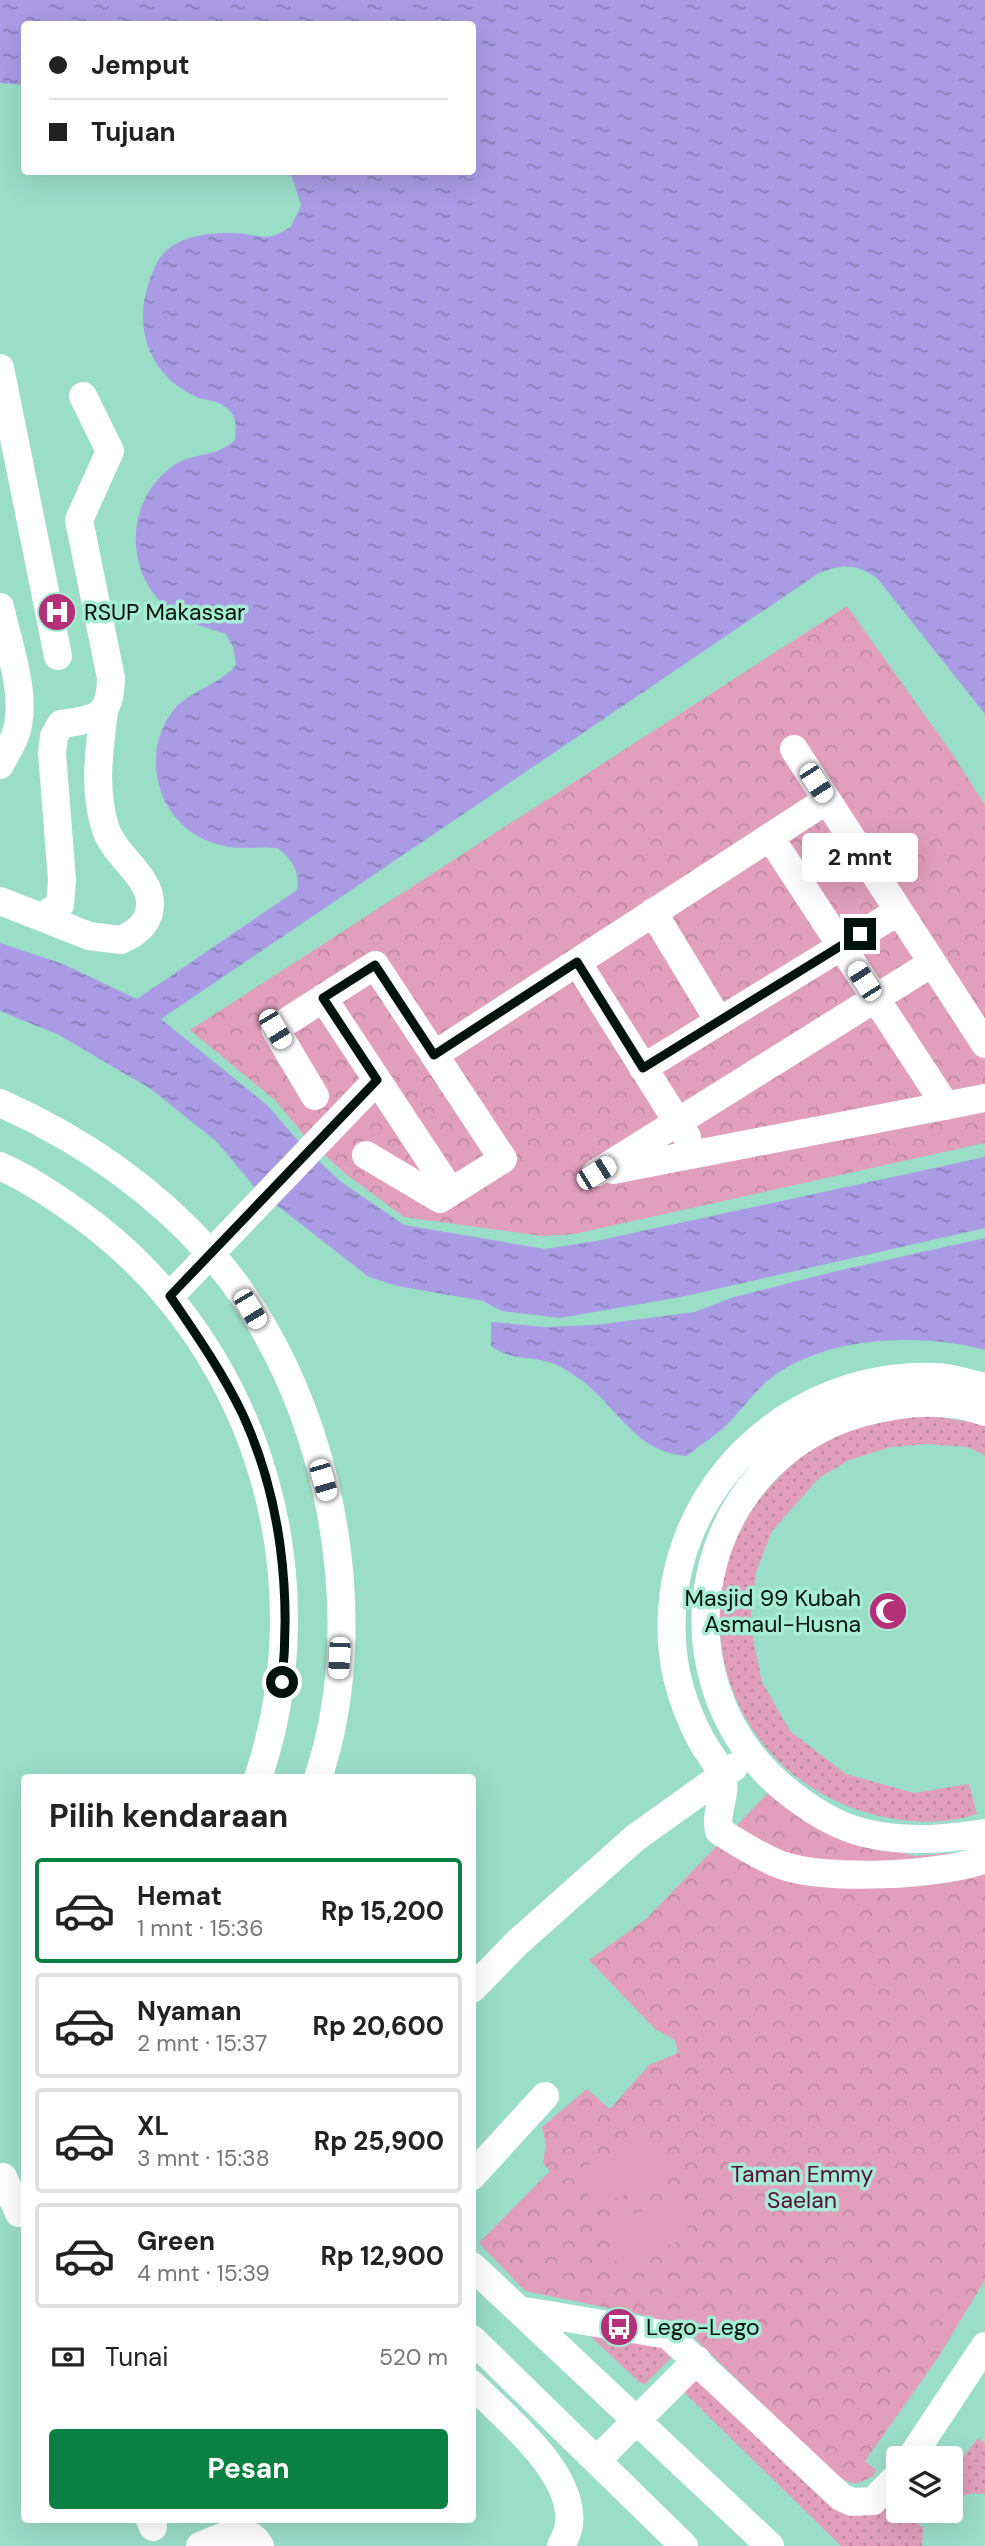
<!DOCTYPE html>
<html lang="id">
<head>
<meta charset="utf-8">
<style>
  :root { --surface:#fff; --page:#f2f2f2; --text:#222; --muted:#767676; --line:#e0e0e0; --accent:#0b8043 }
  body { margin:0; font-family:"DM Sans",sans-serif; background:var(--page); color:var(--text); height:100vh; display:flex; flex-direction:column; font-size:26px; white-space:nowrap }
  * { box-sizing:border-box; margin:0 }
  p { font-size:23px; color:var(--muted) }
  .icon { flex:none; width:38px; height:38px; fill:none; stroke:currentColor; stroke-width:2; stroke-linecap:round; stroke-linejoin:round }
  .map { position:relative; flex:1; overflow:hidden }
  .sheet { position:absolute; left:21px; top:1774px; width:455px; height:749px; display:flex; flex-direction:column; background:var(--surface); border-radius:7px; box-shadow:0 7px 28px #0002 }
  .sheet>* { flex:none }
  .hud { position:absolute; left:21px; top:21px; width:455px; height:154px; border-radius:7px; box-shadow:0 7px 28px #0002; display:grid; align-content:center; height:154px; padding:0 28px; background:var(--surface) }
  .fabs { position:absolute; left:886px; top:2446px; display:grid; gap:14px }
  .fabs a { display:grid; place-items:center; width:77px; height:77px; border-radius:7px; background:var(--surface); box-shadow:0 7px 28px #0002; font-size:35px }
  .end { position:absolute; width:32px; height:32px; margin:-16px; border:9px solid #00130c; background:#fff; box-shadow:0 0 0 4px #fff }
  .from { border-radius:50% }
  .bubble { position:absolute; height:49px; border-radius:7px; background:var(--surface); box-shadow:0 7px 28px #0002; font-size:23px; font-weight:700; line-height:49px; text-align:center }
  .car { position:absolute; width:21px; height:42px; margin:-21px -10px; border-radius:9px; box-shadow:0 0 5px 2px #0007; background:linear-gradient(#fff 24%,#345 0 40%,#fff 0 76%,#345 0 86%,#fff 0) }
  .hud b { display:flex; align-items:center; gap:24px; height:66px; font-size:26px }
  .hud b+b { border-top:2px solid var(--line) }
  .hud i { width:18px; height:18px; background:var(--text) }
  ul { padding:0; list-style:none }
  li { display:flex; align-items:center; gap:21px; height:105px; margin:0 14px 10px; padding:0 14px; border:4px solid var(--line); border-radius:7px }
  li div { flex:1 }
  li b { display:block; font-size:26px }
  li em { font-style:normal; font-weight:700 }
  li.active { border-color:var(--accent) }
  li>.icon { width:63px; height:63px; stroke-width:1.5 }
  h2 { padding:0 28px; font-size:32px; line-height:84px }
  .pay { display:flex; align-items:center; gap:18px; height:77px; padding:0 28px; font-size:26px }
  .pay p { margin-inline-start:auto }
  .action { display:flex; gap:14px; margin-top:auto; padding:14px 28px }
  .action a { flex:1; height:80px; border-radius:7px; background:var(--accent); color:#fff; font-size:28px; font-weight:700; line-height:80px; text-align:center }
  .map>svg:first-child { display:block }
  .grass { fill:url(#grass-dots) }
  .park { fill:url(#park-crowns) }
  .pitch { fill:#e19fbc }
  .water { fill:url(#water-ripples) }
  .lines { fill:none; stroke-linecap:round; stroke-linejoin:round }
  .minor { stroke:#fff; stroke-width:28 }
  .route { stroke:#00130c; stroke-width:9 }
  .labels { text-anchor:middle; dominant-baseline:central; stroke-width:7; stroke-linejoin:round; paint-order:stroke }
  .poi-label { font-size:23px; fill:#00130c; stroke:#a7ecd5; text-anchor:start }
  .park-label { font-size:23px; fill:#551036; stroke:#a7ecd5 }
</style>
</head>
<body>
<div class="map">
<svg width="985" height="2546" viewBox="0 0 985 2546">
  <defs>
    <pattern id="grass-dots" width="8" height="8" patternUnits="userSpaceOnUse" patternTransform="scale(1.75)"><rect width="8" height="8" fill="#e19fbc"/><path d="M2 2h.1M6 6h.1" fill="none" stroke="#bf88a0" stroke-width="1.8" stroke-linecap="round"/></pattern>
    <pattern id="park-crowns" width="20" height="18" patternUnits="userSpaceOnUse" patternTransform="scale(1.75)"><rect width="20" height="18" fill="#e19fbc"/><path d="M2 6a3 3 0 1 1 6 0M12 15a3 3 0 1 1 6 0" fill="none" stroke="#bf88a0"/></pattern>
    <pattern id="water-ripples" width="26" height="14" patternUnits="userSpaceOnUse" patternTransform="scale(1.75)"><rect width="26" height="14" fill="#a99ce5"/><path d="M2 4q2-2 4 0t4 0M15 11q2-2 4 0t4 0" fill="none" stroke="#877eb8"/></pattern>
  </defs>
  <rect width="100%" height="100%" fill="#9adec8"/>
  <path class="grass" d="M922,1415L985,1424V1455L967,1447L927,1444L891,1447L849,1460L819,1478L772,1531L756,1572L750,1624L762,1682L790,1731L846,1774L914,1793L969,1784L977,1814C943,1825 906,1823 872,1814C720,1774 667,1587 780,1476C802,1454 830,1434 860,1425C879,1419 902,1418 922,1415Z
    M589,2335L664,2344L672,2357L645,2384L639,2382Z
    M696,2376L822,2496L885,2498L923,2528L922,2546H841L684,2392Z
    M978,2438L985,2443V2494L972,2493L950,2500V2474Z"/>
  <path class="park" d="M847,606L951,752L985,805V1143L574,1234L543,1236L404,1217L347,1175L308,1140L276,1101L190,1030Z
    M768,1793L803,1820L875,1847L915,1856L985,1850V2280L937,2359L865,2461L876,2470L872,2477L855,2484L839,2478L684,2328L643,2315L525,2291L479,2243L550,2171L543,2163L546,2145L542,2127L587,2089L610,2109L649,2065L678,2053L675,2040L655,2029L589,1960L646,1919Z"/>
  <path class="pitch" d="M651,2140L667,2178L593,2208L578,2169Z
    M676,2197L691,2236L618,2266L602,2227Z"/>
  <path class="water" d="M0,0H985V714L877,578C855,563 842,564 819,573L161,1019L267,1105L302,1145L340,1181L404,1225L545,1249L596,1241L985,1157V1228L681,1297L560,1318L502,1311L483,1301L397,1286L369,1277L256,1189L217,1142L151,1089L59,1035L0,1011V943L63,964L137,999L297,890C300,871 292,860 278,848C260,846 242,850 225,846C163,835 136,762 172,712C186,692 218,686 236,665L233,647L226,634C208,628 188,623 172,611C122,576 124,497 176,464C196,452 215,458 235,440C236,428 237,418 229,410C217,398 203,402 190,394C138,365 132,309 158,261C174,233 218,231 245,234C253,235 264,238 272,236C278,235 285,230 291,227L301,205L292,177L284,172H472V24H24V85L0,83Z
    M985,1238V1350C918,1332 819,1336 765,1383C749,1398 737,1416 721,1430C710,1439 698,1447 686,1456C636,1452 619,1410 584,1382C575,1376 562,1366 552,1363C528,1355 511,1361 491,1346V1322L544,1327L595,1325L695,1312L734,1297L837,1271Z"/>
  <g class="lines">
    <path class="minor" d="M0,368L58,656
      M0,607C8,645 29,698 15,736C11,746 5,755 0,765
      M794,749L985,1044
      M770,837L946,1106
      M0,901L41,917L60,905L62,880L52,753L54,736L61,724C97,719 110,718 111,678L79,520L110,451L83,396
      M653,912L719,1021
      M41,917L89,936L121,940C137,933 150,923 150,904C151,877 115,856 106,830C93,791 99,751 104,711
      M577,962L687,1137
      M323,998L451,1192
      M434,1055L827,800
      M643,1068L899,911
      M315,1096L275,1029L375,965L503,1159L440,1199L366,1155
      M0,1103C81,1139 151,1187 210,1253C327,1385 374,1611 318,1778
      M0,1166C34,1181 65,1203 94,1225C260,1354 325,1580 258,1778
      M613,1170L985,1098
      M596,1173L932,963
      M170,1296L377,1080
      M985,1387C970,1384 954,1378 938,1377C789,1370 663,1491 672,1642C674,1675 685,1709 700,1738C706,1750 717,1762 721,1774C729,1793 714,1812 719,1831C738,1843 760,1857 781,1865C826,1881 941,1876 985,1859
      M985,1412C945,1397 901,1402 861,1413C694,1461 652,1676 782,1787C805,1806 835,1826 865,1833C906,1843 944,1839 985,1833
      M472,1989L518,1942L635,1838L734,1767
      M472,2176L545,2096
      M3,2177L19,2213
      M472,2266L770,2546
      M519,2310L668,2335L841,2497L852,2502L873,2501L898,2476
      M472,2339L684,2546
      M472,2384C506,2419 575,2472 569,2525C568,2532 564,2540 561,2546
      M910,2459L985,2346
      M597,2460L697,2360
      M150,2520L153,2527
      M200,2546C220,2538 246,2522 260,2546"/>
  </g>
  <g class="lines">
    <path class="route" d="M282,1682C291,1592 281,1498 243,1415C223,1373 196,1334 170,1296L377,1080L323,998L375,965L434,1055L577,962L643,1068L860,934"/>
  </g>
  <defs>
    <g id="hospital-disc" transform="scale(2.0125)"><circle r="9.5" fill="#b43078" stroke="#a7ecd5"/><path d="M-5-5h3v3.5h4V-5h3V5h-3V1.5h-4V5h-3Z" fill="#fff"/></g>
    <g id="mosque-disc" transform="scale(2.0125)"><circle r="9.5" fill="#b43078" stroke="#a7ecd5"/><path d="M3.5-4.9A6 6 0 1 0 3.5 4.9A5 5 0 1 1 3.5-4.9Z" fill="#fff"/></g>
    <g id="bus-disc" transform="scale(2.0125)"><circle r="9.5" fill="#b43078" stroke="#a7ecd5"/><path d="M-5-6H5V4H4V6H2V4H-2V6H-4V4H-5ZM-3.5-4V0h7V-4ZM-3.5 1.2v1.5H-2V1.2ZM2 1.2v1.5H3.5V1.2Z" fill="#fff"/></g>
  </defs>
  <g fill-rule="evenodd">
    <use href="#hospital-disc" x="57" y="612"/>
    <use href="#mosque-disc" x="888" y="1611"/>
    <use href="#bus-disc" x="619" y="2327"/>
  </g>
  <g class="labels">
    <g class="poi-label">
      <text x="84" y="612">RSUP Makassar</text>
      <text x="861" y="1598" text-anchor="end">Masjid 99 Kubah<tspan x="861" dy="26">Asmaul-Husna</tspan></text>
      <text x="646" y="2327">Lego-Lego</text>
    </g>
    <g class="park-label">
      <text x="802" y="2174">Taman Emmy<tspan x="802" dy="26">Saelan</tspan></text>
    </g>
  </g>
</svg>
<div class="fabs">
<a><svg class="icon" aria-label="layers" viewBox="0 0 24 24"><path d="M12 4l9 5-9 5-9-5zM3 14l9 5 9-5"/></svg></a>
</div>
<i class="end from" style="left:282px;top:1682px"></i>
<i class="end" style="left:860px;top:934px"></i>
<div class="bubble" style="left:802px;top:833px;width:116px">2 mnt</div>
<i class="car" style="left:816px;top:783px;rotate:147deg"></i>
<i class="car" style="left:864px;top:981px;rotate:327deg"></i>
<i class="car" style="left:275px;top:1029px;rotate:149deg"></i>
<i class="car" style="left:596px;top:1173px;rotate:58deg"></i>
<i class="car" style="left:250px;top:1309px;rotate:149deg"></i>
<i class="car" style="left:323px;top:1480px;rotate:164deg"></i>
<i class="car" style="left:339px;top:1658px;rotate:183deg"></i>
<div class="hud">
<b><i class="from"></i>Jemput</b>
<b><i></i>Tujuan</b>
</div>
<section class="sheet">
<h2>Pilih kendaraan</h2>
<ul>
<li class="active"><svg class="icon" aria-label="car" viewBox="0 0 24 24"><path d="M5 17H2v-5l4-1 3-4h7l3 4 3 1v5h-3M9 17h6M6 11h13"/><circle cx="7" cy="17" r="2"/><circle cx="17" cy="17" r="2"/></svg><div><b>Hemat</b><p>1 mnt · 15:36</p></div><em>Rp 15,200</em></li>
<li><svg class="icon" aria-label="car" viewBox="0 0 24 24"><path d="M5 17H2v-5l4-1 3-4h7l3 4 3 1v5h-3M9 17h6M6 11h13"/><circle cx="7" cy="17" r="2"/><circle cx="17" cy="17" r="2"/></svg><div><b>Nyaman</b><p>2 mnt · 15:37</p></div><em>Rp 20,600</em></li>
<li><svg class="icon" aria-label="car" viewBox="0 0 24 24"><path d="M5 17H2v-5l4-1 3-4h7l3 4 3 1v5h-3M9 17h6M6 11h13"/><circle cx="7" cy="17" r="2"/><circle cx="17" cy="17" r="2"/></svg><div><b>XL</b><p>3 mnt · 15:38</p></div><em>Rp 25,900</em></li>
<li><svg class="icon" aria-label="car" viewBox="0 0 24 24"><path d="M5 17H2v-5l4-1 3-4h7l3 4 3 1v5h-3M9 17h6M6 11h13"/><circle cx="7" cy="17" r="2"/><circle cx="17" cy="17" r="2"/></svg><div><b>Green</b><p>4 mnt · 15:39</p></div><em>Rp 12,900</em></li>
</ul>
<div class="pay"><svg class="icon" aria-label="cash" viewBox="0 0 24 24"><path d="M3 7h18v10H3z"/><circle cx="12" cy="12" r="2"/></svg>Tunai<p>520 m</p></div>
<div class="action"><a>Pesan</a></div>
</section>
</div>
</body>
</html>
